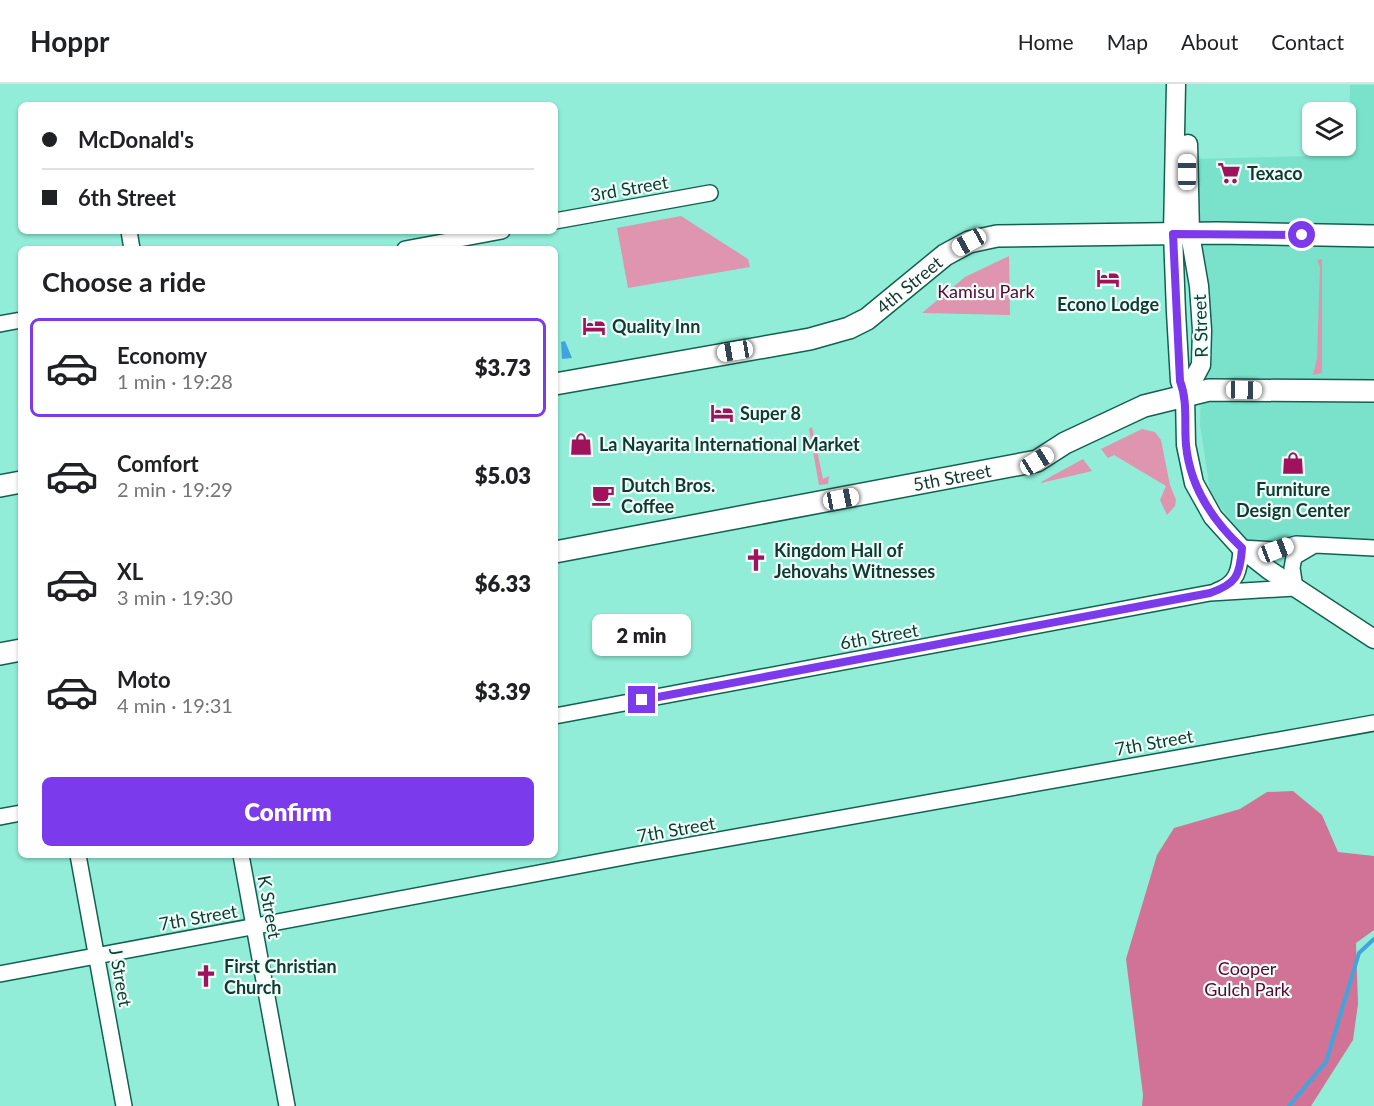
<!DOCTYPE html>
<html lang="en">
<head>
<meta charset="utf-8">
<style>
  :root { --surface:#fff; --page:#f2f2f2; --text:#202124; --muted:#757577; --line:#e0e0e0; --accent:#7c3aed }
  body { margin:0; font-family:Lato,sans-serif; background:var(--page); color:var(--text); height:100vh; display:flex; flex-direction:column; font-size:22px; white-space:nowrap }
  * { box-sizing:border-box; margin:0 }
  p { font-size:20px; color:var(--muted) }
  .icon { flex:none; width:33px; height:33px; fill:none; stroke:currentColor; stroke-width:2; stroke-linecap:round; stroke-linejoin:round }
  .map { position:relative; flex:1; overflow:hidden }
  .panel { position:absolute; left:18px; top:162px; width:540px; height:612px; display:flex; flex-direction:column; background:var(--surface); border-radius:9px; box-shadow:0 2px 4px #0004 }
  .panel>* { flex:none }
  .guide { position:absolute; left:18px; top:18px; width:540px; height:132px; border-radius:9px; box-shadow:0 2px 4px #0004; display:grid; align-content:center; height:132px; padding:0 24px; background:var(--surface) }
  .buttons { position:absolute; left:1302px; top:18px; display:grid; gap:12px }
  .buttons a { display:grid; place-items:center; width:54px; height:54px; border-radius:9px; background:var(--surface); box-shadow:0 2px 4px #0004; font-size:30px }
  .end { position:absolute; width:27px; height:27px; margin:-14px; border:8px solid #7c3aed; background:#fff; box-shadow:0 0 0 3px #fff }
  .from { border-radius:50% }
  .bubble { position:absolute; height:42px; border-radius:9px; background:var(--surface); box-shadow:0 2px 4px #0004; font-size:20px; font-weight:800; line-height:42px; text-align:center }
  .car { position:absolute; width:18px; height:36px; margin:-18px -9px; border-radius:8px; box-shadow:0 0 4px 2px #0007; background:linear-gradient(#fff 24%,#345 0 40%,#fff 0 76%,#345 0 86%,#fff 0) }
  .guide b { display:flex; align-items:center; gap:21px; height:57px; font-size:22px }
  .guide b+b { border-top:2px solid var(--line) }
  .guide i { width:15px; height:15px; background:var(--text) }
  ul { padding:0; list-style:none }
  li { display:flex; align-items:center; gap:18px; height:99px; margin:0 12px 9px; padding:0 12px; border:3px solid transparent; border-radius:9px }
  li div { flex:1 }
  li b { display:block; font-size:22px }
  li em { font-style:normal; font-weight:800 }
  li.on { border-color:var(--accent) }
  li>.icon { width:54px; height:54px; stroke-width:1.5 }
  h2 { padding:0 24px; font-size:27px; line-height:72px }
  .button { display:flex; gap:12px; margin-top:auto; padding:12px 24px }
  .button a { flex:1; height:69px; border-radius:9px; background:var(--accent); color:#fff; font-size:24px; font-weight:800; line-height:69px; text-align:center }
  header { display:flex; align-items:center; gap:36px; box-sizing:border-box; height:84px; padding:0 30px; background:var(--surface); border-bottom:2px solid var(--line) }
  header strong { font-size:28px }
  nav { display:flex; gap:33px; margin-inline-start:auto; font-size:21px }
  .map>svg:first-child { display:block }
  .built { fill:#7ae2ca }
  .green { fill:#df94af }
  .forest { fill:#d07396 }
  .water { fill:#41a5dd }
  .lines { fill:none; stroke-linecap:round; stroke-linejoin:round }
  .stream { stroke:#41a5dd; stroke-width:4 }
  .tertiary-casing { stroke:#136051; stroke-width:18 }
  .secondary-casing { stroke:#136051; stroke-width:21 }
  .trunk-casing { stroke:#136051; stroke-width:24 }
  .tertiary { stroke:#fff; stroke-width:15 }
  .secondary { stroke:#fff; stroke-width:18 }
  .trunk { stroke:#fff; stroke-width:21 }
  .route { stroke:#7c3aed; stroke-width:8 }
  .labels { text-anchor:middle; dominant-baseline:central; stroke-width:4.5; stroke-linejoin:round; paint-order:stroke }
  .poi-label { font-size:18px; font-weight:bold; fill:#113931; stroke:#edfef9; text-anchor:start }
  .street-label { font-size:18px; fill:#113931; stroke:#edfef9 }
  .park-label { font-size:18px; fill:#5c0532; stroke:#edfef9 }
</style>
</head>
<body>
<header>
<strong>Hoppr</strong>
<nav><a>Home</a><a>Map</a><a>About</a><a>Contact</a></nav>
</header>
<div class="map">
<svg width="1374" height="1022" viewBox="0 0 1374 1022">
  <rect width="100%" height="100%" fill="#91edd7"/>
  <path class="built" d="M1350,1H1374V459L1246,460L1210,407L1200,340L1204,212L1190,75L1349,71Z"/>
  <path class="green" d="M681,132L748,175L750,183L628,204L617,144Z
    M1009,172L1010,231L922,229L965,193Z
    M1322,175V289L1313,291L1317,274L1320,183L1317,176Z
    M812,343L823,395L829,392L828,400L819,401L809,345Z
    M1142,345L1155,348L1161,356L1170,401L1176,416L1175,422L1167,431L1160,416L1166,402L1114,371L1108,374L1101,365Z
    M1083,375L1092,387L1041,399V398Z"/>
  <path class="forest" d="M1293,707L1322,731L1338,768L1374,772V846L1356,859L1358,920L1353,956L1311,1022H1142L1143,1011L1126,875L1157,771L1174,744L1240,725L1267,708Z"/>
  <path class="water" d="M561,258L565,257L572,274L562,275Z"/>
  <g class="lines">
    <path class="stream" d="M1289,1022L1326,978L1359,869L1374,855"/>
    <g class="tertiary-casing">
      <path id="tertiary" d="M555,137L710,109
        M129,147L132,165
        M405,165L502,147
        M0,240L21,236
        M1216,507C1237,500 1240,486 1241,464L1276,466L1296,460L1374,464
        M555,632L1210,509L1295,504L1292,484L1294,473L1311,463
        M0,733L21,729
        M78,771L124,1022
        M241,771L287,1022
        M0,890L635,771L1374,639"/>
    </g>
    <g class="secondary-casing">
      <path id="secondary" d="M1176,0L1173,150L1176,228L1180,297L1185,311L1186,361L1194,399L1213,433L1241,464L1269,486L1374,555
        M1185,311L1201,281L1202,246L1199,202L1190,150L1188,60"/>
    </g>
    <g class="trunk-casing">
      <g id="trunk">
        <path id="s1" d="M555,300L810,255L849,244L867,235L945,171L969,158L997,152L1218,149L1374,152"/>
        <path d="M0,402L21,398"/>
        <path id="s2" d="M555,468L1037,377L1065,359L1144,322L1209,306L1374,307"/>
        <path d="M0,570L21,566"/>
      </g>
    </g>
    <use href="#tertiary" class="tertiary"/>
    <use href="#secondary" class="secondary"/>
    <use href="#trunk" class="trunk"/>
  </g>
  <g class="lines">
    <path class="route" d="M642,616L1210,509C1236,500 1240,492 1242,464C1212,436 1190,403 1186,361C1184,339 1188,318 1180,297L1173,150L1302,151"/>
  </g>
  <defs>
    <g id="supermarket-bare" transform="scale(1.8)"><path d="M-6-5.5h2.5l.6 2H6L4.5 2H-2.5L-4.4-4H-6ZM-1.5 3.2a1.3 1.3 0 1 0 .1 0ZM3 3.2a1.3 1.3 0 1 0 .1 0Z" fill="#a0125b" stroke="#edfef9" stroke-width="2.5" paint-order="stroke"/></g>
    <g id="hotel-bare" transform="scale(1.8)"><path d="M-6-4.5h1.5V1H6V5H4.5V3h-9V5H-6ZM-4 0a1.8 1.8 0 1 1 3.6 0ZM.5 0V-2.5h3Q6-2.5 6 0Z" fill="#a0125b" stroke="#edfef9" stroke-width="2.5" paint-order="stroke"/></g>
    <g id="shop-bare" transform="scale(1.8)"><path d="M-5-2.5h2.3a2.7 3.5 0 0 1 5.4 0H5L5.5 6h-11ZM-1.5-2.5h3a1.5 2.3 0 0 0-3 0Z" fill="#a0125b" stroke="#edfef9" stroke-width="2.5" paint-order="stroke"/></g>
    <g id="cafe-bare" transform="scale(1.8)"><path d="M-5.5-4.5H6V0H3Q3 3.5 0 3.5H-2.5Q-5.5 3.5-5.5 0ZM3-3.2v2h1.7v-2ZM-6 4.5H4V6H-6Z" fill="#a0125b" stroke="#edfef9" stroke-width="2.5" paint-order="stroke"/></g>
    <g id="church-bare" transform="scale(1.8)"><path d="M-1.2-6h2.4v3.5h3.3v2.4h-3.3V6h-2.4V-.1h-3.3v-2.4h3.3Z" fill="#a0125b" stroke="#edfef9" stroke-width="2.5" paint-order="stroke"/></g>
  </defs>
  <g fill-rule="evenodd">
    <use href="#supermarket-bare" x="1229" y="89"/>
    <use href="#hotel-bare" x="1108" y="194"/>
    <use href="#hotel-bare" x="594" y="242"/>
    <use href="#hotel-bare" x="722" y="329"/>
    <use href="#shop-bare" x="581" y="360"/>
    <use href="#shop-bare" x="1293" y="379"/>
    <use href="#cafe-bare" x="603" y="411"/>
    <use href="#church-bare" x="756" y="476"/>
    <use href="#church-bare" x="206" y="892"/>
  </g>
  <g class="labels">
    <g class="poi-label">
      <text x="1247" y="89">Texaco</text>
      <text x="1108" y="220" text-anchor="middle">Econo Lodge</text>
      <text x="612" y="242">Quality Inn</text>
      <text x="740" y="329">Super 8</text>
      <text x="599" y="360">La Nayarita International Market</text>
      <text x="621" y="401">Dutch Bros.<tspan x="621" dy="21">Coffee</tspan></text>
      <text x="1293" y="405" text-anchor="middle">Furniture<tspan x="1293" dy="21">Design Center</tspan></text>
      <text x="774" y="466">Kingdom Hall of<tspan x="774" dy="21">Jehovahs Witnesses</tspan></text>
      <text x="224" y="882">First Christian<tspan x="224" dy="21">Church</tspan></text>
    </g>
    <g class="street-label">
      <text transform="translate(629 104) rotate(-10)">3rd Street</text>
      <text stroke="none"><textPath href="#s1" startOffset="374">4th Street</textPath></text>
      <text transform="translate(1200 242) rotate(-92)">R Street</text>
      <text stroke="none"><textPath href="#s2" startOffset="404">5th Street</textPath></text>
      <text transform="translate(879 552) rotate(-10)">6th Street</text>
      <text transform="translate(1154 658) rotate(-10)">7th Street</text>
      <text transform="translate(676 745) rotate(-10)">7th Street</text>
      <text transform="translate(270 823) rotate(80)">K Street</text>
      <text transform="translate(198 833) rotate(-10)">7th Street</text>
      <text transform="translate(121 893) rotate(80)">J Street</text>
    </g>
    <g class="park-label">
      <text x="986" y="207">Kamisu Park</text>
      <text x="1247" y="884">Cooper<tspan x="1247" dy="21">Gulch Park</tspan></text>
    </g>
  </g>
</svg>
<div class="buttons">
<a><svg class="icon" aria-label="layers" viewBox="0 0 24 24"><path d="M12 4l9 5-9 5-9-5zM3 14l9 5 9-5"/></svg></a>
</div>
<i class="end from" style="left:1302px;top:151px"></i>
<i class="end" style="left:642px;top:616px"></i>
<div class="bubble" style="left:592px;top:530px;width:99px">2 min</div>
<i class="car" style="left:1187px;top:88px;rotate:0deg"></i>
<i class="car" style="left:969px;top:158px;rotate:241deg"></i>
<i class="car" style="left:735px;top:267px;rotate:260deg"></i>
<i class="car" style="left:1244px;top:306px;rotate:91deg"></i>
<i class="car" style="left:1037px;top:377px;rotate:58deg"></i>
<i class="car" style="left:841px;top:415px;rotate:79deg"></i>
<i class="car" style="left:1276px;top:466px;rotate:69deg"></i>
<div class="guide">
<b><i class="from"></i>McDonald's</b>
<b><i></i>6th Street</b>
</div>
<section class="panel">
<h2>Choose a ride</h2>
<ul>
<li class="on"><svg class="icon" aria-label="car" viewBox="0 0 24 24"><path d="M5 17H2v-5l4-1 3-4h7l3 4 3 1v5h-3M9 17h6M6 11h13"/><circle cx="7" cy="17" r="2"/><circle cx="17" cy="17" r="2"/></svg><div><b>Economy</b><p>1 min · 19:28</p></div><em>$3.73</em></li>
<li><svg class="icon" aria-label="car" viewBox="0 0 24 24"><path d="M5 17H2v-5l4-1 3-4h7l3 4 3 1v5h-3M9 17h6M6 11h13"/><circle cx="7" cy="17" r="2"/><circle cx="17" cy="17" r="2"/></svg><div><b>Comfort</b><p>2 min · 19:29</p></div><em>$5.03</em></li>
<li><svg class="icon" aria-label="car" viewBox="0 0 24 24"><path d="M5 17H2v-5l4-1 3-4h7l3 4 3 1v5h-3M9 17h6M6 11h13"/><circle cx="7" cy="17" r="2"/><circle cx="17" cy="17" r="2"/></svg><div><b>XL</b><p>3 min · 19:30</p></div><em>$6.33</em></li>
<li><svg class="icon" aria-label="car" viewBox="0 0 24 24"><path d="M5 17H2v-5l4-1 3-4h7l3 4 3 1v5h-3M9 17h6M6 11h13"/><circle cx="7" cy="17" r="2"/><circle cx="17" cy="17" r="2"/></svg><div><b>Moto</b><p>4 min · 19:31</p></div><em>$3.39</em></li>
</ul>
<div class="button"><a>Confirm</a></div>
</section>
</div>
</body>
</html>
